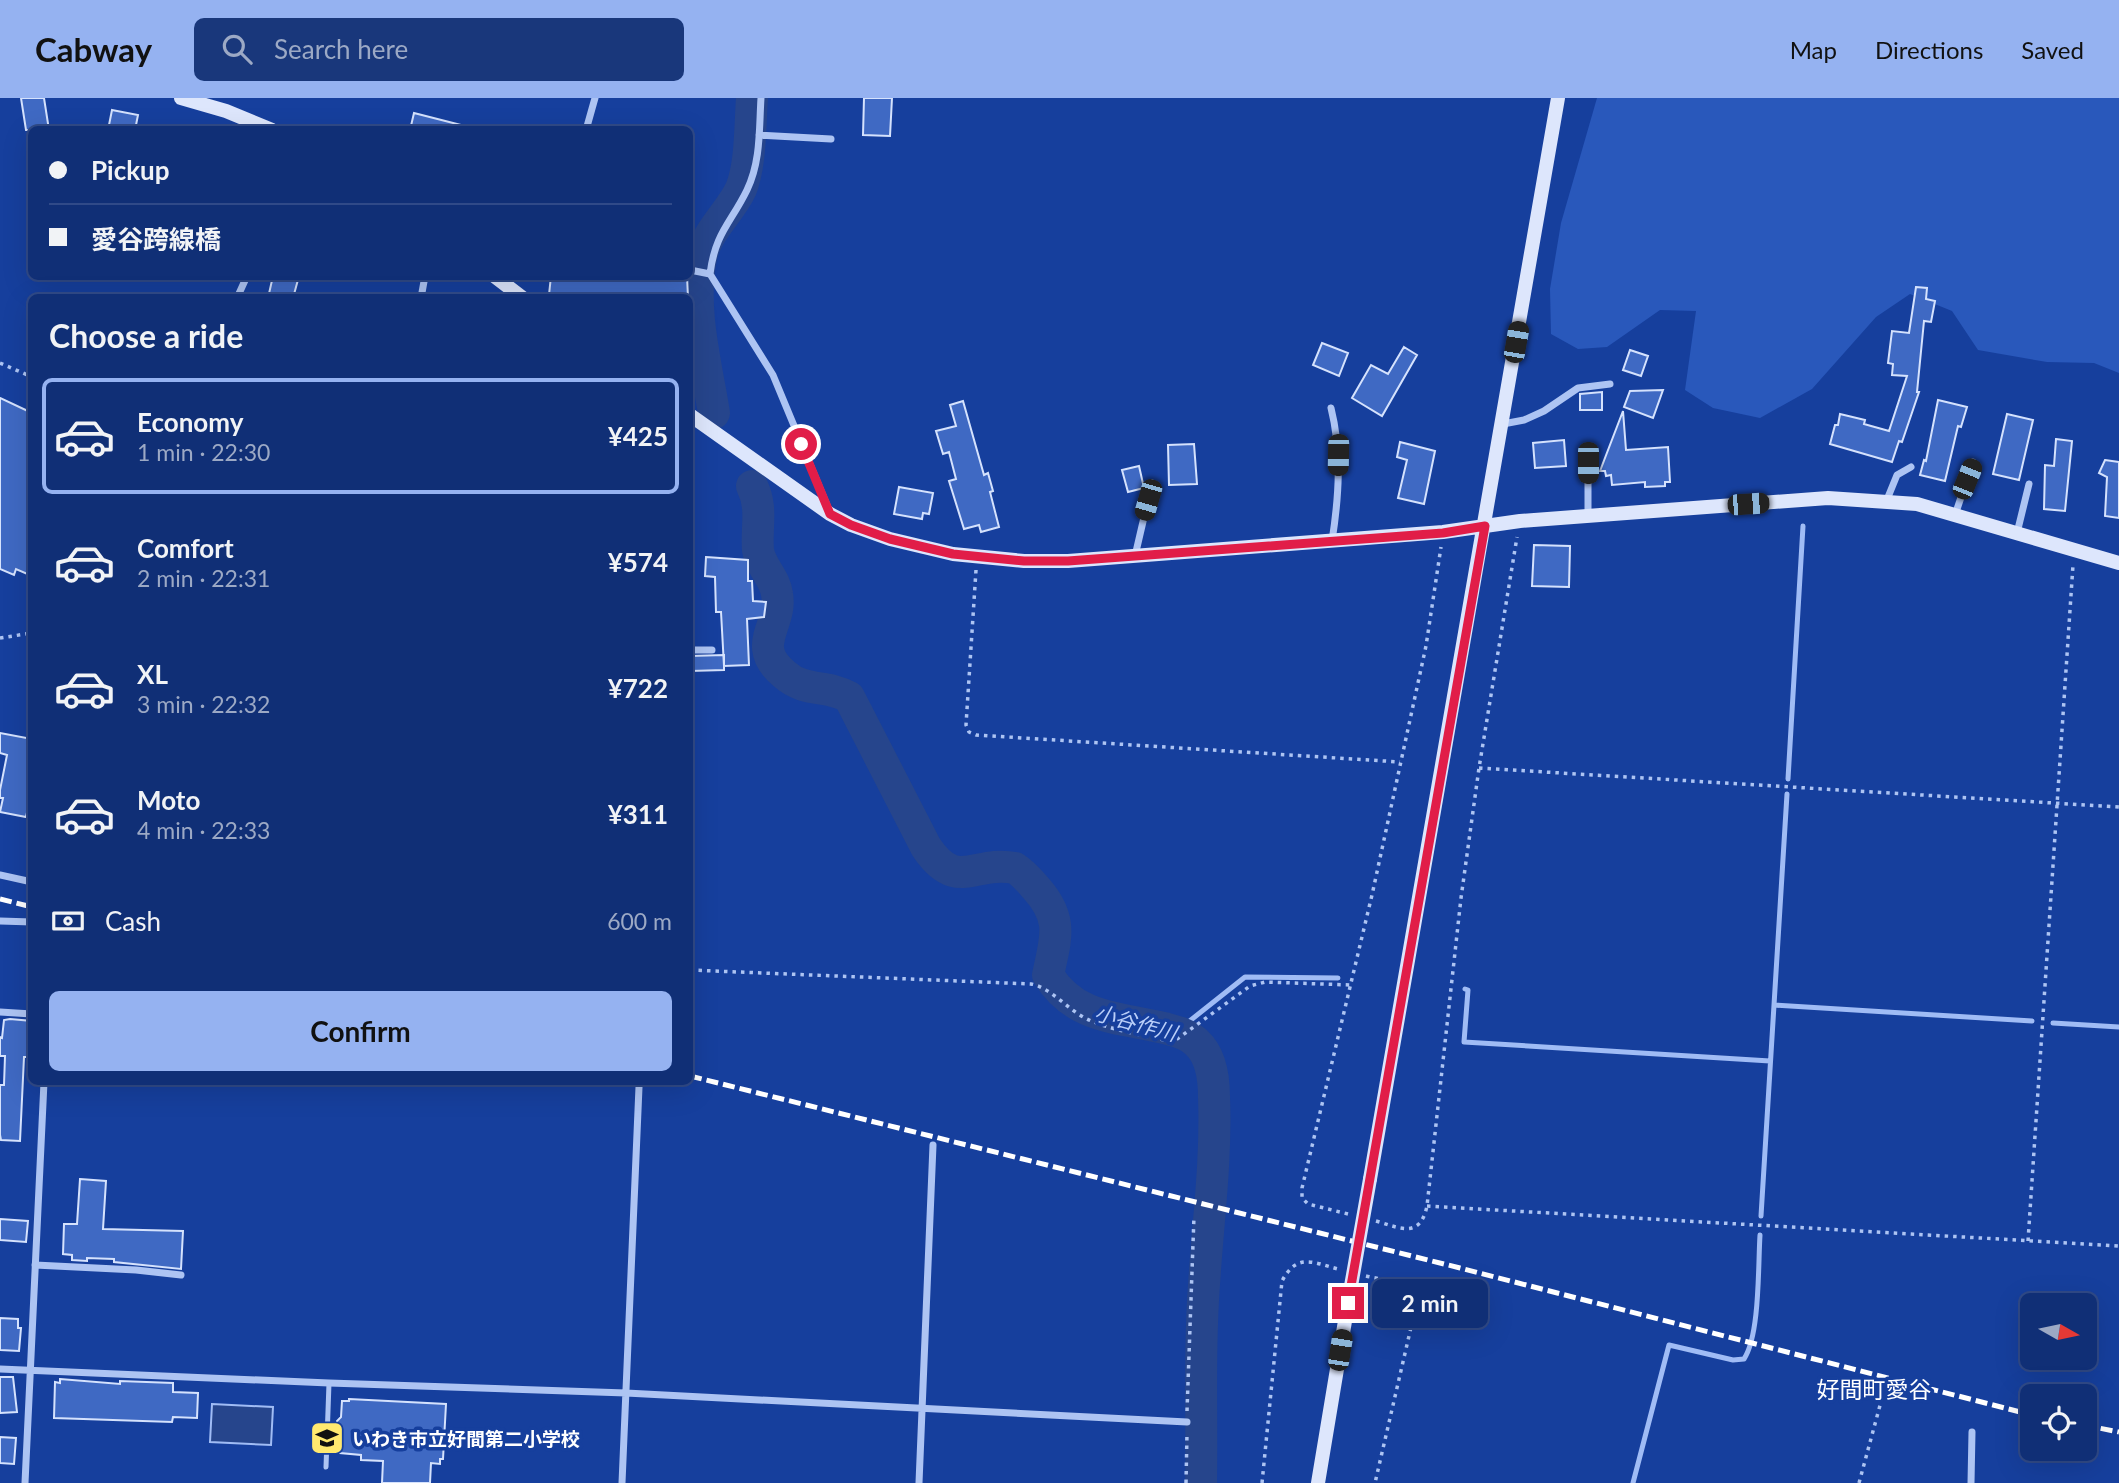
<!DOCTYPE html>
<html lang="en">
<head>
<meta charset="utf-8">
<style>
  :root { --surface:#102f76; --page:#19377b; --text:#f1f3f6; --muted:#9ca9c5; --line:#304a88; --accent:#95b2f1 }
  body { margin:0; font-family:Lato,"Noto Sans JP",sans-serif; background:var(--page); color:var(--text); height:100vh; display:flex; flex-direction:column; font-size:26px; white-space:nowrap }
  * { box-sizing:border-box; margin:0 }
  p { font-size:23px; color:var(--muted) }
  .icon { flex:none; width:38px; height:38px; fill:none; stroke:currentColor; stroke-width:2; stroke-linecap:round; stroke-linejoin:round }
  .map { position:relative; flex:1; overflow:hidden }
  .sheet { position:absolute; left:28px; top:196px; width:665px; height:791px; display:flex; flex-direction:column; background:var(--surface); border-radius:10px; box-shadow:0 7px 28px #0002,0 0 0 2px var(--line) }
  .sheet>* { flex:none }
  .guide { position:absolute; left:28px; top:28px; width:665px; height:154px; border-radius:10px; box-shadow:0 7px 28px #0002,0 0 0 2px var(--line); display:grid; align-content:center; height:154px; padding:0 21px; background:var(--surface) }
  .needle { width:46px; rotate:99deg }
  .controls { position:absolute; left:2020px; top:1195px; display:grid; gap:14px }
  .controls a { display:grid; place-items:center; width:77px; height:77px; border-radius:10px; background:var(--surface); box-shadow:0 7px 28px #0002,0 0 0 2px var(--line); font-size:35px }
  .end { position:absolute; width:32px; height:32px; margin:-16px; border:9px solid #e11d48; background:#fff; box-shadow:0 0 0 4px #fff }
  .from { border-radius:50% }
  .bubble { position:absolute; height:49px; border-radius:10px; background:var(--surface); box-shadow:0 7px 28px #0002,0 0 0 2px var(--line); font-size:23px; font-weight:700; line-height:49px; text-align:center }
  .car { position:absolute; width:21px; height:42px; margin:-21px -10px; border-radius:9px; box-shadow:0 0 5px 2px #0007; background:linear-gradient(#222 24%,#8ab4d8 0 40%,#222 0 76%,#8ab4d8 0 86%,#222 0) }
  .guide b { display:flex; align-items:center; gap:24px; height:66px; font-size:26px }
  .guide b+b { border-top:2px solid var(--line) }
  .guide i { width:18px; height:18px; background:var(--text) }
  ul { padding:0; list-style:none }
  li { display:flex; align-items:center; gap:21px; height:116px; margin:0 14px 10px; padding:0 7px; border:4px solid transparent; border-radius:10px }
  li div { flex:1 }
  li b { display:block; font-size:26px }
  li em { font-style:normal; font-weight:700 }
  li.selected { border-color:var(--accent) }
  li>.icon { width:63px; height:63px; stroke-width:1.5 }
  h2 { padding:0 21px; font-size:32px; line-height:84px }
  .pay { display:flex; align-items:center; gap:18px; height:77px; padding:0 21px; font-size:26px }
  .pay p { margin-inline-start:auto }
  .cta { display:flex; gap:14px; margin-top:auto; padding:14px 21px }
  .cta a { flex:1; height:80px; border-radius:10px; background:var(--accent); color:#111; font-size:28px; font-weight:700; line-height:80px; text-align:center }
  header { display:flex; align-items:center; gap:42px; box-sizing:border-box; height:98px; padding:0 35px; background:var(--accent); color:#111 }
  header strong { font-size:33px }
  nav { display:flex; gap:38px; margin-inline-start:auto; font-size:24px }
  .search { width:490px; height:63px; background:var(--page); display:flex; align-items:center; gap:18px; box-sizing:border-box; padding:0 24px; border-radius:10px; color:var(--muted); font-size:26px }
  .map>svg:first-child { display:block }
  .green { fill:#2958bb }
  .water { fill:#26458c; stroke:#a0bcf5; stroke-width:2 }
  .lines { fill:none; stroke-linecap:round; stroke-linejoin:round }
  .stream { stroke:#a0bcf5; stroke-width:5 }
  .river { stroke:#26458c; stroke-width:32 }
  .building { fill:#3f69c3; stroke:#d5e2fd; stroke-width:2 }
  .path { stroke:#adc4f3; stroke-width:3.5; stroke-dasharray:3.5 5; stroke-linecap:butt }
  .lane { stroke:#adc4f3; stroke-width:5 }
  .street { stroke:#adc4f3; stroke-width:7 }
  .secondary { stroke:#dde6fc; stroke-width:14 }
  .rail { stroke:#fff; stroke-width:5; stroke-dasharray:12 5; stroke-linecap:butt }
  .secondary-bridge { stroke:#dde6fc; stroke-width:14 }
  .route { stroke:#e11d48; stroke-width:9 }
  .labels { text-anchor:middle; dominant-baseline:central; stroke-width:7; stroke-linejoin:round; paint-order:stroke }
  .poi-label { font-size:19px; font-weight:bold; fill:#fff; stroke:#163f9d; text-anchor:start }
  .water-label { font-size:21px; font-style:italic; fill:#bacff9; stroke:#163f9d }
  .quarter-label { font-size:23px; fill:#fff; stroke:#163f9d }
</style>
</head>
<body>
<header>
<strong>Cabway</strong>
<div class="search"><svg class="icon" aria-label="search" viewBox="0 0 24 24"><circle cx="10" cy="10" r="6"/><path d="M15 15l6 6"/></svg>Search here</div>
<nav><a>Map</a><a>Directions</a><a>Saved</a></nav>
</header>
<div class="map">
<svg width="2119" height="1385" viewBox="0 0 2119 1385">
  <rect width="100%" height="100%" fill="#163f9d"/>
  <path class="green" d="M1597,0H2119V275L2094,265L2047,264L1978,252L1952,213L1910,196L1876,219L1812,291L1760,320L1713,310L1685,292L1696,213L1660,212L1607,249L1578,251L1551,236L1550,191L1561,125Z"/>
  <path class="water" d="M212,1306L273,1309L271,1347L210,1344Z"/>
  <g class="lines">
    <path class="stream" d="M1788,681L1803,428
      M1465,891L1468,892L1464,944L1770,963
      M1774,907L2032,923
      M2053,925L2119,929
      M1177,933L1245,879L1338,880
      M1761,1118L1787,696
      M1633,1385L1669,1247L1733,1262L1744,1261C1760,1237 1758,1168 1760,1137"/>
    <path class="river" d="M714,315C706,265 691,210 701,160C707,132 729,116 741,91C751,66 750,27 752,0
      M752,388C763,410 756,429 758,452C760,468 775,480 777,496C783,527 749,547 784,576C805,595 826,586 849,599L926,749C957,795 974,762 1015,770C1023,775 1029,782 1035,789C1064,821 1056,839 1048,877C1075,921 1118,919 1164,930C1175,933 1189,936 1197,945C1211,958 1214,981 1214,999C1217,1075 1204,1150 1202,1226C1200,1279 1202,1332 1201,1385"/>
  </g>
  <path class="building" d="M21,0H44L49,32H26Z
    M864,0H892L890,38L863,37Z
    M112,12L138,17L135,32H108Z
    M414,15L461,27L460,32H410Z
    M273,178H299L293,200H268Z
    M551,178H687L688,200H595L584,197L583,200H568L549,197Z
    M1916,189L1927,190L1926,201L1935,203L1931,224L1924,223L1917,294H1919L1902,344L1899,343L1892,364L1830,346L1835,327H1838L1840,316L1865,322L1864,326L1889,333L1907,278L1892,277L1893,266L1888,265L1892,233L1909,235Z
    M1322,245L1348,255L1339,278L1313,267Z
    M1404,249L1417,257L1382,318L1352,300L1371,267L1388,276Z
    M1630,252L1648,258L1641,278L1623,272Z
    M1663,292L1653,320L1624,309L1630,293Z
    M1602,294V312H1580V296Z
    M0,300L32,315V478L16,471L14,477L0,471Z
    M1938,302L1967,309L1961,329L1958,328L1945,383L1920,377L1924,362L1926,363Z
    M963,303L984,377L988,375L993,393L990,394L999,429L981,434L979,427L964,431L949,383L956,381L949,354L943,356L936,333L956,328L950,307Z
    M1623,313L1626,352L1668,349L1670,384H1665V388L1645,389V384L1612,387L1611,377L1606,378L1605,373H1600Z
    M2007,316L2033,322L2019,382L1993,376Z
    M2056,341L2072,343L2065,413L2044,411L2045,367L2054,368Z
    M1564,342L1566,368L1535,370L1533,345Z
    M1400,344L1435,353L1424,406L1398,400L1407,362L1397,359Z
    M1194,346L1197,386L1169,387L1168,347Z
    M2105,362L2119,364V420L2105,418L2107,379L2099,375Z
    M1139,368L1144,390L1128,394L1122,372Z
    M899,389L933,395L929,416L923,415L922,421L894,416Z
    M1534,447L1570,448L1569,489L1532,488Z
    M706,459L748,462V483H752L753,503L766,504L764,519L747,521L749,567L724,568L721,514H716L715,479L705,478Z
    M724,557V572L690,573V558Z
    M0,635L32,641V692L26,719L0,714L3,700H0V692L7,657L0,655Z
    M10,921L32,923V959H24L20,1043L1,1042L0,1037V987H4L5,958H0V939L2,940L4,922Z
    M80,1081L106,1083L103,1131L183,1133L181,1171L114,1164V1161L87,1160V1163L72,1162V1157L63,1156L64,1126H77Z
    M0,1121L28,1123L26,1144L0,1142Z
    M0,1220L18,1221V1230H21L19,1253L0,1252Z
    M0,1279H13L17,1314L0,1315Z
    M60,1281L120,1286V1283L173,1285V1294L198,1295L197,1320L173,1319L172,1324L54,1320L55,1284L60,1285Z
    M349,1301L446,1306L443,1361H440V1366L431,1365L430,1385H382L383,1363L361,1362V1357L340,1355L337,1323L341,1319L342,1303H349Z
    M0,1339L16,1340L14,1366L0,1365Z"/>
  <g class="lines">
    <path class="path" d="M0,265L32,279
      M976,472L966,627L969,634L976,637L1400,664
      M0,540L32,535
      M1479,670L2119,709
      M690,872L1031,886C1050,889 1068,912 1087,921C1109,932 1148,938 1173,944L1250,888L1265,884L1350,887
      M1427,1108L2119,1148
      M1348,1116L1308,1106L1302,1100V1090L1372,797L1426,548L1441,449
      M1376,1123C1400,1130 1420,1141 1427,1108L1461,800L1479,670L1517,439
      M2028,1143L2073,467
      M1366,1178C1390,1184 1415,1182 1415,1212L1375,1385
      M1187,1313L1194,1118
      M1186,1385L1187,1335
      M1262,1385L1282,1183C1297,1155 1312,1164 1338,1171
      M1859,1385L1882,1300"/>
    <path class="lane" d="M326,1369L329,1285"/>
    <path class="street" d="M586,32L595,0
      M759,37L831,41
      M690,172L710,176L773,277L829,412
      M710,176C715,135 731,125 747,92C761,63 759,31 761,0
      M237,200L247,178
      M421,200L425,178
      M1331,310C1342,354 1339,398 1332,443
      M1503,326L1524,322L1544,313L1578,290L1610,286
      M1886,404L1897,377L1911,369
      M1955,417L1973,364
      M1588,418V365
      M2017,435L2029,386
      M1135,458L1152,385
      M690,552H712
      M0,777L32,784
      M0,823L32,824
      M0,914L32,916
      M35,1167L136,1172L181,1177
      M0,1271L329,1285L626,1295L1187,1324
      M25,1385L44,984
      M622,1385L639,989
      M919,1385L933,1047
      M1971,1385L1972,1334"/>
    <path class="secondary" d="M181,0L226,13L272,32
      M494,178L523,200
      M690,317L830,416L851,427L890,441L953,456L1024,463H1068L1443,434L1520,423L1828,400L1917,406L2119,465
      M1370,1081L1558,0
      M1318,1385L1348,1205"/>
    <path class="rail" d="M0,801L32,809
      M690,978L1460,1170L2032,1317
      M2084,1327L2119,1334"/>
    <path class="secondary-bridge" d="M1348,1205L1370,1081"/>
  </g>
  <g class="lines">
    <path class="route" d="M801,346L830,416L851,427L890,441L953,456L1024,463H1068L1443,435L1485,428L1348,1205"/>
  </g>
  <defs>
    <g id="school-square" transform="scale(1.75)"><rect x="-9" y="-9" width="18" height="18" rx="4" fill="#ffe96f" stroke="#163f9d"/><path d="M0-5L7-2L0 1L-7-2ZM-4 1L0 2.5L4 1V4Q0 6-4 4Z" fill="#111"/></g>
  </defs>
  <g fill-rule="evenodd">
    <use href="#school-square" x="327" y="1340"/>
  </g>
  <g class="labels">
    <g class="poi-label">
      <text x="352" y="1340">いわき市立好間第二小学校</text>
    </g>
    <g class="water-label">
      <text transform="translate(1136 924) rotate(15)">小谷作川</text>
    </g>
    <g class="quarter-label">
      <text x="1874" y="1291">好間町愛谷</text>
    </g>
  </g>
</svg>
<div class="controls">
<a><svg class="needle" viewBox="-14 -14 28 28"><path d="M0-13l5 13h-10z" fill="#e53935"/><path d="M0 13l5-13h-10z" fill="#9ca9c5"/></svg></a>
<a><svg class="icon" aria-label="locate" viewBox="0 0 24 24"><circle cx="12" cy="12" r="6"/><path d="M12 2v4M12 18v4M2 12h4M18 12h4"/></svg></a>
</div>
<i class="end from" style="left:801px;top:346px"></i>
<i class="end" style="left:1348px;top:1205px"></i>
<div class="bubble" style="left:1372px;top:1181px;width:116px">2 min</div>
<i class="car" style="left:1516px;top:244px;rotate:10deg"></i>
<i class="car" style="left:1338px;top:357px;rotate:181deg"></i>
<i class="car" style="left:1588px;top:365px;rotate:180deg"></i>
<i class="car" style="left:1967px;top:381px;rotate:22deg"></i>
<i class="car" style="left:1148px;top:402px;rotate:196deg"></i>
<i class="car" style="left:1748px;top:406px;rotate:86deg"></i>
<i class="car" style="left:1340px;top:1252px;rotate:9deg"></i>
<div class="guide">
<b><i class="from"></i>Pickup</b>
<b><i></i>愛谷跨線橋</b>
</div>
<section class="sheet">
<h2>Choose a ride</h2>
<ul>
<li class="selected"><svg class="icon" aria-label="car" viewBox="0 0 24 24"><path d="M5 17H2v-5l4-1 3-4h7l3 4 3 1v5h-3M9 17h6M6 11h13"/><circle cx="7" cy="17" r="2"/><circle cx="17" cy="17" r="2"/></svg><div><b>Economy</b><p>1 min · 22:30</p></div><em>¥425</em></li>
<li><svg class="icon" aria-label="car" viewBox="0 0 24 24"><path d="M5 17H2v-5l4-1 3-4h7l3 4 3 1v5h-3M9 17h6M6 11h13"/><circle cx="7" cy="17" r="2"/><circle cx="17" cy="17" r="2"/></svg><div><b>Comfort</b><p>2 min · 22:31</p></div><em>¥574</em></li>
<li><svg class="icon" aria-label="car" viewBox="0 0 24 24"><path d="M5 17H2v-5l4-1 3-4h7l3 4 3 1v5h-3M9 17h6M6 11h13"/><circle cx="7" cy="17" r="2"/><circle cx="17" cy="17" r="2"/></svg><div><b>XL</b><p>3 min · 22:32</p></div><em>¥722</em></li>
<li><svg class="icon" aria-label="car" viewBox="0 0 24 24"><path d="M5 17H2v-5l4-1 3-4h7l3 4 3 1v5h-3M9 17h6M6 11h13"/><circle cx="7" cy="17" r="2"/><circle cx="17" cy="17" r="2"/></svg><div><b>Moto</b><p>4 min · 22:33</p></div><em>¥311</em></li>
</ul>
<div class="pay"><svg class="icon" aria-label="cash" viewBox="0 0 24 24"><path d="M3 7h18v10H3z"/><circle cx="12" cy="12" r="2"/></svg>Cash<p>600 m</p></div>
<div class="cta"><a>Confirm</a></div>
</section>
</div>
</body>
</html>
